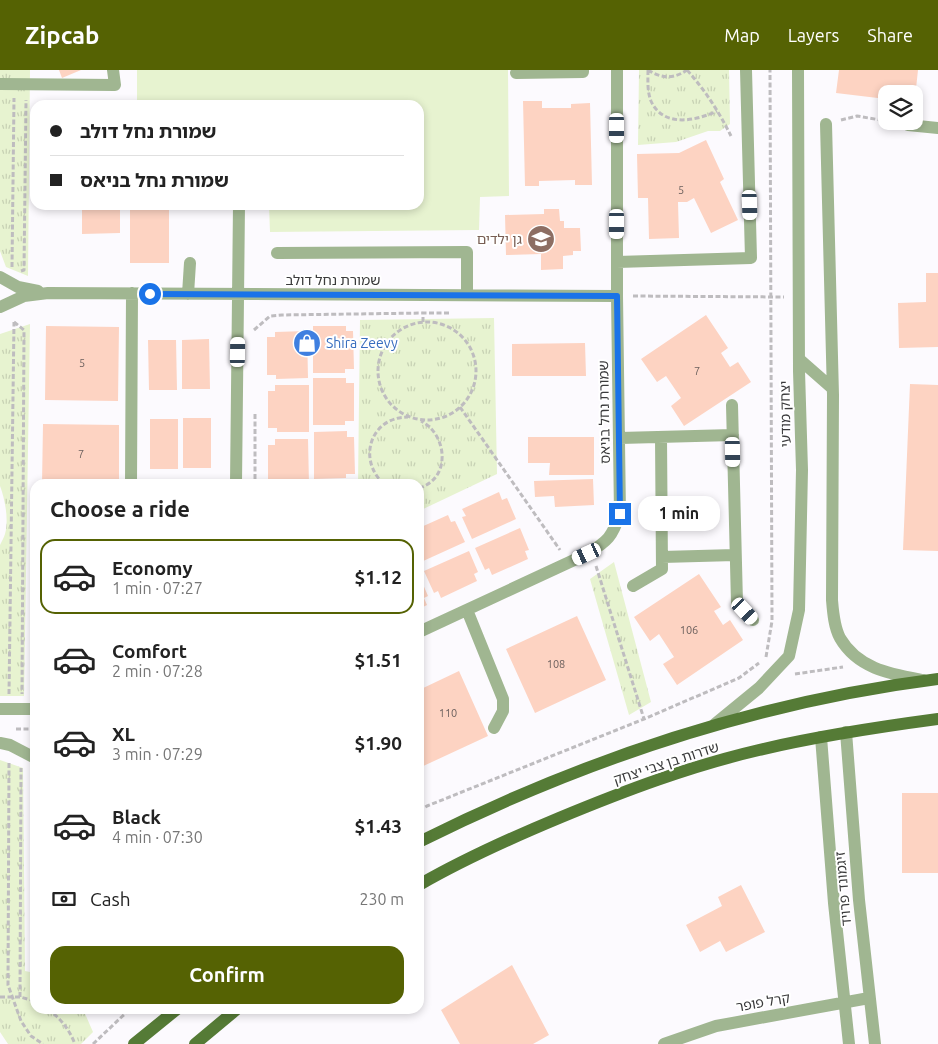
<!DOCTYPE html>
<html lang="en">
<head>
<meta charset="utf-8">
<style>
  :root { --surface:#fff; --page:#f2f2f2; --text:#222; --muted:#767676; --line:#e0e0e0; --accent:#556203 }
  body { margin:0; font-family:Ubuntu,"Noto Sans Hebrew",sans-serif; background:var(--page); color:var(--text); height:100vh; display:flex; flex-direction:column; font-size:19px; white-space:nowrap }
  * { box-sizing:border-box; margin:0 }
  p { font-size:16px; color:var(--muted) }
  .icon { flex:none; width:28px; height:28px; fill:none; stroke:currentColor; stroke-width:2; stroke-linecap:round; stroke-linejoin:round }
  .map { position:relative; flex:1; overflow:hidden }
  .side { position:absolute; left:30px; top:409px; width:394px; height:535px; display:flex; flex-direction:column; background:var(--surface); border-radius:15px; box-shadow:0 2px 8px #0003 }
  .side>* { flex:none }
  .banner { position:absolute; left:30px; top:30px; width:394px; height:110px; border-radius:15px; box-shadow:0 2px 8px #0003; display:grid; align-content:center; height:110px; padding:0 20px; background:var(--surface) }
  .buttons { position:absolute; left:878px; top:15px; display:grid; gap:10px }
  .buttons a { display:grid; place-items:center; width:45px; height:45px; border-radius:10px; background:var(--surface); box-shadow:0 2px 8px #0003; font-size:25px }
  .end { position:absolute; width:22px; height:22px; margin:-11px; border:6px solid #1a73e8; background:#fff; box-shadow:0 0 0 2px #fff }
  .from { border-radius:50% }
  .bubble { position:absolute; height:35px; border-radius:15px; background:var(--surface); box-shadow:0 2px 8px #0003; font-size:16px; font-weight:700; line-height:35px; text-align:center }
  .car { position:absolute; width:15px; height:30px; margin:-15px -8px; border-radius:6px; box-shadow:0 0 4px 1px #0007; background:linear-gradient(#fff 24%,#345 0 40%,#fff 0 76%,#345 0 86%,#fff 0) }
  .banner b { display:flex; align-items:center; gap:18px; height:48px; font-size:19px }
  .banner b+b { border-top:1px solid var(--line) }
  .banner i { width:12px; height:12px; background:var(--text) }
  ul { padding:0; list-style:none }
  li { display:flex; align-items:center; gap:15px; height:75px; margin:0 10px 8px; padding:0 10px; border:2px solid transparent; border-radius:15px }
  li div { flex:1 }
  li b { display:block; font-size:19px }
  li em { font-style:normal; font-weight:700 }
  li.selected { border-color:var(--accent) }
  li>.icon { width:45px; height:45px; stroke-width:1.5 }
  h2 { padding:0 20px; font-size:22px; line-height:60px }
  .pay { display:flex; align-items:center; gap:12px; height:55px; padding:0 20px; font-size:19px }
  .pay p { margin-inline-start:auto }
  .button { display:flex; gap:10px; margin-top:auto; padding:10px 20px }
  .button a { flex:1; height:58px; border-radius:15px; background:var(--accent); color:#fff; font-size:20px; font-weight:700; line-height:58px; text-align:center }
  header { display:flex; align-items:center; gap:30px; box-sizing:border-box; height:70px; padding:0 25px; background:var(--accent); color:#fff }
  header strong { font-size:24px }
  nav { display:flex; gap:28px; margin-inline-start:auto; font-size:18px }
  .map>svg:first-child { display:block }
  .grass { fill:#e7f3d0 }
  .park { fill:url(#park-tufts) }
  .building { fill:#fdd3c2 }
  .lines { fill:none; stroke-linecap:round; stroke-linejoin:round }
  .path { stroke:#bebcbf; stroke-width:3; stroke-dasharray:5 2.5; stroke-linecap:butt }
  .minor { stroke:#a0b691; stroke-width:12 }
  .major { stroke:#557b36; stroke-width:12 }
  .route { stroke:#1a73e8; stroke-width:6 }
  .labels { text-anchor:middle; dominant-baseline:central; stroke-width:4; stroke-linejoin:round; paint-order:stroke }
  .number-label { font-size:11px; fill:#6c615e }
  .education-label { font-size:14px; fill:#785e54; stroke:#fff; text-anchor:end }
  .street-label { font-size:14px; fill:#3b3b3c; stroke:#fff }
  .shop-label { font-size:14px; fill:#366cbe; stroke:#fff; text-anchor:start }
</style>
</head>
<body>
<header>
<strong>Zipcab</strong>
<nav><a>Map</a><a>Layers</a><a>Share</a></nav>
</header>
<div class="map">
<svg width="938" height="974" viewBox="0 0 938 974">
  <defs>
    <pattern id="park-tufts" width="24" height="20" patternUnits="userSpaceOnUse" patternTransform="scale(1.25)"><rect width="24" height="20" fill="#e7f3d0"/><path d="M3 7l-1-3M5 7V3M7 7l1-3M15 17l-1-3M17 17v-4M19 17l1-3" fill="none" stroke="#c7d1b4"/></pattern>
  </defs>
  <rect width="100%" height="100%" fill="#fcfafe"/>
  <path class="grass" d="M137,0H508L509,126L480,127L479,160L270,162L269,135H419V35H137Z"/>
  <path class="park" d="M0,0H30L28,206L6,197L0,181Z
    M639,0H729L730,54L720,61H708L676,72L638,75Z
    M494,248L497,404L419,441V414H358L360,250Z
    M30,254L24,626H0V475C2,471 4,467 5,464C9,450 5,429 0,416V264Z
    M614,492L651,632L629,645L590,509Z
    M0,690L23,698L25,901L35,903V939H83L93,962L81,974H8L0,962Z"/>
  <path class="building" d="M59,0H81L62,8Z
    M839,0H918L915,28L914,24H886V29L836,23Z
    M523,31H542V38H571V34L590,33L592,115H575V110L539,111V116H525Z
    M706,70L724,109L720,112L738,150L711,163L694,128L687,132H678L679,168L649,169L648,128H638L637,84L679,83Z
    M32,98H35V130H33Z
    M82,135H120V163L82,164Z
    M130,135H169V193H130Z
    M544,139H559L560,151H564V158H580L581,181H573V185L563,186V199L541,200V184L506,185L505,145L544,144Z
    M926,203H938V277L899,278L898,233L926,232Z
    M706,245L728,278L721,283L730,297L738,292L751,312L684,356L671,336L681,328L666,306L657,312L641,289Z
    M46,256L119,257L118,331L45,330Z
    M313,256H346V261H353L354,299H345V303H313Z
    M307,261L308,308L276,309V305H267V267H275V262Z
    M209,269L210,319H182V270Z
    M148,270H176L177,320H149Z
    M585,273L586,306H512V274Z
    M313,308H346V313H354V351H345V355H313Z
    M910,314L938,315V481L903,480Z
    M275,315H309V362H277V358H268V321H275Z
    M183,348H211V398H183Z
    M150,349H178V399H150Z
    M43,354L119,355V414H42Z
    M347,361V367H354L355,404H346V408L314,409V362Z
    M528,367H594V405H549L550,393H528Z
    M275,369H308L309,414H277V412H268V375H275Z
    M593,409L594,435L555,437L554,426L535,427L534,411Z
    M499,422L502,430L507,428L516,449L472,469L462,447L466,446L462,439Z
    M448,445L451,452L455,451L465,472L421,492L419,487V458Z
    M520,458L529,480L525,481L528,489L492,505L489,498L485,500L475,478Z
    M469,481L478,502L474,504L477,511L441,528L438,521L434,523L424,501Z
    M699,504L721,537L714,541L723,555L730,550L743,570L677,615L663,594L674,587L659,564L650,571L634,547Z
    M419,505L428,526L424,528L427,535L419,539Z
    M577,546L606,610L535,643L506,579Z
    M459,601L488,666L419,698V620Z
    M902,723H938V803H902Z
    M741,815L765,862L726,882L720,871L700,882L686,855L722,836L718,827Z
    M512,895L549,965L533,974H460L441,940Z"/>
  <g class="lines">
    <path class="path" d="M648,0C648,10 647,21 651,31C663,58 696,51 717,41
      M648,0C662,9 674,9 687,0
      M687,0C705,20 719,42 731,66
      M841,50L857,46L886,51
      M12,197L14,28
      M21,201L24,200L26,30
      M633,226L784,227
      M14,252L24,260L22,624
      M423,252V243H451
      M378 301a49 49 0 1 1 98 0a49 49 0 1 1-98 0Z
      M254,260L270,246L282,245L423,243
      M460,337L560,480
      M255,344V414
      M384,414C357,390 370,347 408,347
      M419,418C451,409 448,365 421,351
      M596,496L644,649
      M766,587L772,551L770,0
      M795,604L843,597
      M9,624L14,252
      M16,659H35
      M9,693L8,915L21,951L31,966L43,974
      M419,741L427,736L644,649L739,608L759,593
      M0,927H20L35,931
      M20,927L21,698
      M48,939C61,949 69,959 75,974
      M93,974L130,939"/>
    <path class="minor" d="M516,3L583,2V0
      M0,14L115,15L113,0
      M826,54L833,325L832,530C833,542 834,557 840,568C858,599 891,604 923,610
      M908,55L938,58
      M277,183L467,182V225
      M617,192L751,188L746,0
      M0,207L18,217L38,221
      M188,224L190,193
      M0,237L24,226L48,223L617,226
      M799,289L832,318
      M732,335L737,533L753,550
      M620,368L733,365
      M131,414L132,223
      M236,414L239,135
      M662,487L735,485
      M633,516L662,499L661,367
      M467,540L503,629V641L494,658
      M419,562L587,484C608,471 612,467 620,444L617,226V0
      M0,639H35
      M715,654L759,618L789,586L799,540L802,400L799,301L798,0
      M846,662L859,830L875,974
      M821,667L834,833L849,974
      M0,673L10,675L35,688
      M664,974L716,956L869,928"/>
    <path class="major" d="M419,772C583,690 756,632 938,609
      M419,815C464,789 511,768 559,748C624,721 690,696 759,680C818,666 878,657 938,649
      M134,974L177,939
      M195,974L237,939"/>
  </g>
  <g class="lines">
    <path class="route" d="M150,224L617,226L620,444"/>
  </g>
  <defs>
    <g id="school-disc" transform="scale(1.4375)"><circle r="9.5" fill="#8d6e63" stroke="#fff"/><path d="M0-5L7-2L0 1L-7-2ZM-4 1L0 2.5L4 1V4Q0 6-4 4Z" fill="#fff"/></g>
    <g id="shop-disc" transform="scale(1.4375)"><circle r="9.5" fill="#3f7fe0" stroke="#fff"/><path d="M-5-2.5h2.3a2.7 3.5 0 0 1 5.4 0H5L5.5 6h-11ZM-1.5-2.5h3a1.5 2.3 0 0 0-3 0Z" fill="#fff"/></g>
  </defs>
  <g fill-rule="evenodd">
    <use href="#school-disc" x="541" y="169"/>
    <use href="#shop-disc" x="307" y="273"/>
  </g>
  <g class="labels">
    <g class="number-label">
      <text x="681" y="120">5</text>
      <text x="82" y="293">5</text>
      <text x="697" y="301">7</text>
      <text x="81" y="384">7</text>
      <text x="689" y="560">106</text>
      <text x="556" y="594">108</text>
      <text x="448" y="643">110</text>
    </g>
    <g class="education-label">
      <text x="522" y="169">גן ילדים</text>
    </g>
    <g class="street-label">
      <text x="333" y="210">שמורת נחל דולב</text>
      <text transform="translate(604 342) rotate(-91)">שמורת נחל בניאס</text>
      <text transform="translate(785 344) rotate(-91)">יצחק מודעי</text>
      <text transform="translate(666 693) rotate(-18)">שדרות בן צבי יצחק</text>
      <text transform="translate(843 819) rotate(-95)">זיגמונד פרויד</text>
      <text transform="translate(763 932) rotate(-10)">קרל פופר</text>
    </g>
    <g class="shop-label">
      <text x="326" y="273">Shira Zeevy</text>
    </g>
  </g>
</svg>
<div class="buttons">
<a><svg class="icon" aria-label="layers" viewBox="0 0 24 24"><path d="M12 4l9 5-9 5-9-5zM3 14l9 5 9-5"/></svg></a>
</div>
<i class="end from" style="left:150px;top:224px"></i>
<i class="end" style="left:620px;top:444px"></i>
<div class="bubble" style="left:638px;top:426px;width:82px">1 min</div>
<i class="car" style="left:617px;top:58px;rotate:180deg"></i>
<i class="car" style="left:750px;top:135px;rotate:178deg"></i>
<i class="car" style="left:617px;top:154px;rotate:180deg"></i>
<i class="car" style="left:238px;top:282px;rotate:1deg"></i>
<i class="car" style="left:733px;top:382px;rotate:179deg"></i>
<i class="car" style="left:587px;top:484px;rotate:245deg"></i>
<i class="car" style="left:745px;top:541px;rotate:137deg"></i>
<div class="banner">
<b><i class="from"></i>שמורת נחל דולב</b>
<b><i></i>שמורת נחל בניאס</b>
</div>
<section class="side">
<h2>Choose a ride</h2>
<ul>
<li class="selected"><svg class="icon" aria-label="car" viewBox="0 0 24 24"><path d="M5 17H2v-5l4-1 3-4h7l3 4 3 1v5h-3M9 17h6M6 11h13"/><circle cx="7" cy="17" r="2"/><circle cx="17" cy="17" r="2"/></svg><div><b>Economy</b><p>1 min · 07:27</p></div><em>$1.12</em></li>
<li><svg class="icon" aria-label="car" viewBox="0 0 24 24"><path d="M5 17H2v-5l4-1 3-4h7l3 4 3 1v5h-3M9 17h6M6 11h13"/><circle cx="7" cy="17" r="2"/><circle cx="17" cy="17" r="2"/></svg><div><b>Comfort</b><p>2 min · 07:28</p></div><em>$1.51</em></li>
<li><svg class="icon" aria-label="car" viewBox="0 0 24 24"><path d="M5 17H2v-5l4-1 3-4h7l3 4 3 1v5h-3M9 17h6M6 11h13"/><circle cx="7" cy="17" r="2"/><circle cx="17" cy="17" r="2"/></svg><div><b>XL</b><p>3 min · 07:29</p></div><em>$1.90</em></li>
<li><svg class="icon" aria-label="car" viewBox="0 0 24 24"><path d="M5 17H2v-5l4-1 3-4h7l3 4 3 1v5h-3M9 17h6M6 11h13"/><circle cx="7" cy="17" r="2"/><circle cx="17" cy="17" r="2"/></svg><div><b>Black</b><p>4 min · 07:30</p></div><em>$1.43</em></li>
</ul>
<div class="pay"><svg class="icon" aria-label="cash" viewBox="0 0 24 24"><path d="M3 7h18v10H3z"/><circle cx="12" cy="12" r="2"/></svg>Cash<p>230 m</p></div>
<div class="button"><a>Confirm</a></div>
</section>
</div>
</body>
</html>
